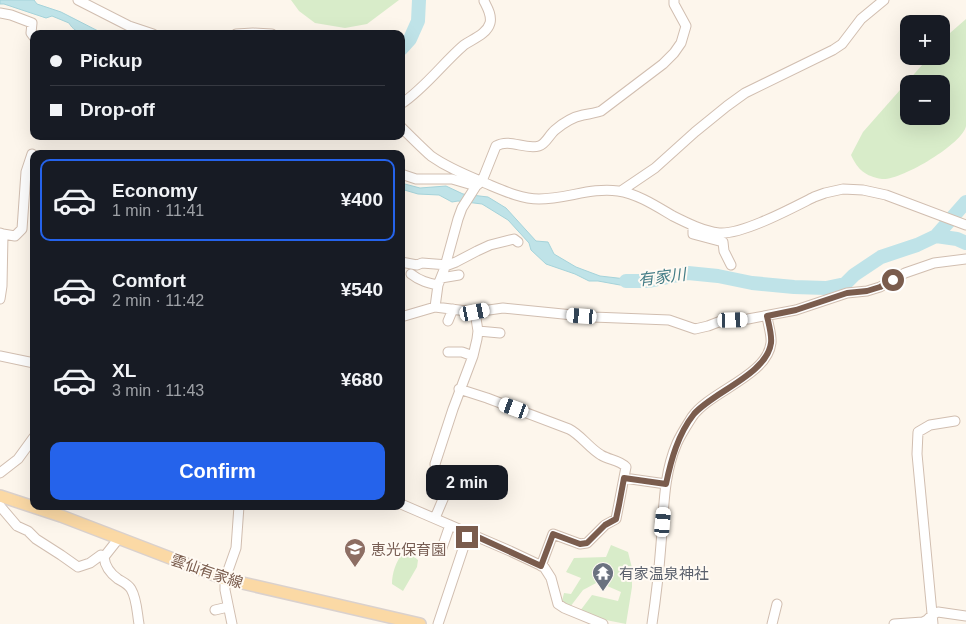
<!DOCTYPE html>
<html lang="en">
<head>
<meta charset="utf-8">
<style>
  :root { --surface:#171b24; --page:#20242c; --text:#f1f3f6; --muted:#9ea1a6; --line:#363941; --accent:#2563eb }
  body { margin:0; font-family:Helvetica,"Noto Sans JP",sans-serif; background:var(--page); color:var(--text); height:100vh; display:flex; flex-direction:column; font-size:19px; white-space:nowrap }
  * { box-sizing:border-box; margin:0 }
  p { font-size:16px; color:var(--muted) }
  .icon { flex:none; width:28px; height:28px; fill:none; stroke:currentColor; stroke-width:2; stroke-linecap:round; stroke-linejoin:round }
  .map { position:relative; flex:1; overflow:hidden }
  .details { position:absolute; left:30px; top:150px; width:375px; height:360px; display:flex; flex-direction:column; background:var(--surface); border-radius:10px; box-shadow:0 5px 20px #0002 }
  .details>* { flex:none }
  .top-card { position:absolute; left:30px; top:30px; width:375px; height:110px; border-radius:10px; box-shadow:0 5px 20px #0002; display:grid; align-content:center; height:110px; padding:0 20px; background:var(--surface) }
  .fabs { position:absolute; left:900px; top:15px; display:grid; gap:10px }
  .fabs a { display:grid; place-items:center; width:50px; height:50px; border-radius:10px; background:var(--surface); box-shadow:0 5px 20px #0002; font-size:25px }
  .end { position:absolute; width:22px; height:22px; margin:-11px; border:6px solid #7a5c4d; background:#fff; box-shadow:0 0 0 2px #fff }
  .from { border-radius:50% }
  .bubble { position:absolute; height:35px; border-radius:10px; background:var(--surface); box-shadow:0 5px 20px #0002; font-size:16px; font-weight:600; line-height:35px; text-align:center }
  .car { position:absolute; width:15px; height:30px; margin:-15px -8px; border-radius:6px; box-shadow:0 0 4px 1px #0007; background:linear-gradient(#fff 24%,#345 0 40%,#fff 0 76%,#345 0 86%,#fff 0) }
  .top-card b { display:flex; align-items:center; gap:18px; height:48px; font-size:19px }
  .top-card b+b { border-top:1px solid var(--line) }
  .top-card i { width:12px; height:12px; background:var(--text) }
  ul { padding:9px 0 0; list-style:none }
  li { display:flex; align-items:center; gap:15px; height:82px; margin:0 10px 8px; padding:0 10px; border:2px solid transparent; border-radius:10px }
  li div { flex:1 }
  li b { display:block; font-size:19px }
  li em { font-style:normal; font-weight:600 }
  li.on { border-color:var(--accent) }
  li>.icon { width:45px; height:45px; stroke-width:1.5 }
  .primary-button { display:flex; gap:10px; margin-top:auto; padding:10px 20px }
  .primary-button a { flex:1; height:58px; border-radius:10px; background:var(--accent); color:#fff; font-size:20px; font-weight:600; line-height:58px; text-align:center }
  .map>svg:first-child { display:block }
  .green { fill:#d8ecc9; fill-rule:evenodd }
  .water { fill:#bfe3e8; stroke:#a5d3da }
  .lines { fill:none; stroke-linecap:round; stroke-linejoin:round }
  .river { stroke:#bfe3e8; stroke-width:14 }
  .minor-casing { stroke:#d1beb0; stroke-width:11 }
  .major-casing { stroke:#dad1cd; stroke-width:14 }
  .minor { stroke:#fff; stroke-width:9 }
  .major { stroke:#fbd9a5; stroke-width:11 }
  .route { stroke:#7a5c4d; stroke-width:6 }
  .labels { text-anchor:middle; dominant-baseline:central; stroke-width:4; stroke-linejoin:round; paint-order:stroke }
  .education-label { font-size:15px; fill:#785e54; stroke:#fffaf3; text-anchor:start }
  .street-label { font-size:15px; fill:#7a5c4d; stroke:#fffaf3 }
  .worship-label { font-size:15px; fill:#5b616d; stroke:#fffaf3; text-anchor:start }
  .water-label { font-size:16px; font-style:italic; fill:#437c86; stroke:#fffaf3 }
</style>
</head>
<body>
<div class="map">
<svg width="966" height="624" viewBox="0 0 966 624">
  <rect width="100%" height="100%" fill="#fdf6ec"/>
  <path class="green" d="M291,0H399L367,24L345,28L315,23L299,11Z
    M966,19C966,44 966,70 966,95C966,105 966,116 966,126C963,144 900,181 882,179C865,176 858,170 851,155L863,132L930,56H941V43L950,33ZM909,84H941V116H909Z
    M611,545L628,552L632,568V587L626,624L596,618L580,611L592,595L618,601L621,592L598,582L583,590L570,607L562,601L564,593L571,594L581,578L566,572L574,558L606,557Z
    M403,553L411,554L418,560L417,567L403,591L392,584C392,573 396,561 403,553Z"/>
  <path class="water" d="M0,0H34L37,4L61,12L104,34C91,34 76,36 69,23L52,16L46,18L4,4H0Z
    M401,183L420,188L446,186L463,194L488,197L506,208L536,241L548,242L554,254L576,267L600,276L652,282L620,285L598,281H589L575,274L546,264L531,250L529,243L508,220L482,204L458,201L452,202L439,195L418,194L401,189Z"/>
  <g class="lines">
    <path class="river" d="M401,49L410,39L418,21L419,0
      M936,236L966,202
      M626,281H649L688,273L718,276L752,283L794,287L826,288L845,284L854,275L881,257L917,245L936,236L957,239L966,243"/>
    <g class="minor-casing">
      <path id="minor" d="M78,0L129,26L153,34
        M0,13L11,15L32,23L31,33L34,37
        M236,34L253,33L272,34
        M401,104C424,89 443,63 464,45C473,39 487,34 490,23C492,15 487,7 484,1
        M401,127C411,137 421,147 431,156C448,168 466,175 485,183C502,190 521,199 539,199C566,199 592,187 618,191C638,194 656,206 673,216C687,223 703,231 719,233C742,235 792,208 814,197L825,193L843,189L863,190L886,195L966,225
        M401,174L416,179H452L476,186
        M621,191L655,168L695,132L727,106L745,93L833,50L842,44L861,19L884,0
        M693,226V234L723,242L724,251L731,265
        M0,233L3,234L2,286L0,299
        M3,234L15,236L22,229L26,172L32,154
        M401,262L417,265L422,263L448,265L456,262L477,251L490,245L514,239L518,242
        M411,274C420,281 428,283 438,285
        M441,278L459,275
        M435,307L438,285L444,270L458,219L462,208L476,186L482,181L496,146C510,138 524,150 539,146C546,144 549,135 555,130C562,124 573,117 583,115C589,114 595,113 601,111L663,64L674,53L681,43L686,26L674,4V0
        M401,317L435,307L475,312L503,308L593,317L669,320L695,329L708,326L721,321L748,319L796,310L847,293L867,291L880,287L905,273L934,263L966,259
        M448,321L453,309
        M478,331L500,333
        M448,352H462L473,356
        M0,356L34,363
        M459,389L487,398L569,429C581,435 589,448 601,455C609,460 620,460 626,467L616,519L605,525L587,543L580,544L553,534L541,566
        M0,473L18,459L34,437
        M624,478L666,484
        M401,504L510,551L544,567L551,578L558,604L564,608L603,624
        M0,506L17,526L28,531L36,539L61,555L78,567L90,563L101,555L104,557
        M435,518L449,485L446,479L436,471L435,464L453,409L473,356L477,339L478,331L475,312
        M119,538L104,557C105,566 111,574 118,579C123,582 128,584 131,589C137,599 137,613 139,624
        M442,548L450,525
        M215,610L228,607
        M232,624L225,590V579L236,548L239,506
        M438,624L467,537L469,533
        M652,624C656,597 659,571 661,544C664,511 663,475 677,443C681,434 687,425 692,417C710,391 767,376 771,343C772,335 768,325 767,316
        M772,624L777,604
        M894,624L923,622L927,620L932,615L938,612L966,616
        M933,624L917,454L918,432L930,425L955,421"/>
    </g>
    <g class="major-casing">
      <path id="major" d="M0,496L61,516L225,579L420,624"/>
    </g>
    <use href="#minor" class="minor"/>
    <use href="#major" class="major"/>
  </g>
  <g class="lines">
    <path class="route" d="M467,537L469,533L541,566L553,534L580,544L587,543L605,525L616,519L619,505L624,478L666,484C671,460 678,434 694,414C713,392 767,374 771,343C772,335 769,325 767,316L796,310L847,293L867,291L880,287L893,280"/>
  </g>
  <defs>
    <g id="school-pin" transform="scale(1.125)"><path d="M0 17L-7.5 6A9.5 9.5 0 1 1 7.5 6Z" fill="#8d6e63" stroke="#fffaf3"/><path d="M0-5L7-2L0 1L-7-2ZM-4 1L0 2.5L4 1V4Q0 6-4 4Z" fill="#fff"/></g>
    <g id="temple-pin" transform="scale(1.125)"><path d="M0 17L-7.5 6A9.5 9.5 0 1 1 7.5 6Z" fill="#6b7280" stroke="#fffaf3"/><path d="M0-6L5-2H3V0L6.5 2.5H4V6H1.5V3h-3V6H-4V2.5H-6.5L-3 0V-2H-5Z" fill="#fff"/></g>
  </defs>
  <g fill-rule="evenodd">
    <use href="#school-pin" x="355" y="549"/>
    <use href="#temple-pin" x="603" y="573"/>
  </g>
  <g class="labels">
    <g class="education-label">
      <text x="371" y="549">恵光保育園</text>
    </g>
    <g class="street-label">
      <text transform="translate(207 571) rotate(19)">雲仙有家線</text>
    </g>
    <g class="worship-label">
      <text x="619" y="573">有家温泉神社</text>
    </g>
    <g class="water-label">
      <text transform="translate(662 277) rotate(-7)">有家川</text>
    </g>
  </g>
</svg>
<div class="fabs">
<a>+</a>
<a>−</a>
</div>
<i class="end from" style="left:893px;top:280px"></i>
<i class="end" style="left:467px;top:537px"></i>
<div class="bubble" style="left:426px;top:465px;width:82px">2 min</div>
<i class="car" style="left:475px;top:312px;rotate:79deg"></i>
<i class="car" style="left:582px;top:316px;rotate:274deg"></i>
<i class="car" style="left:733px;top:320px;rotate:88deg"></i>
<i class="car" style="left:514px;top:408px;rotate:290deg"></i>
<i class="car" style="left:663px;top:522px;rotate:5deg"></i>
<div class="top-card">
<b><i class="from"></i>Pickup</b>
<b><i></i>Drop-off</b>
</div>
<section class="details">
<ul>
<li class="on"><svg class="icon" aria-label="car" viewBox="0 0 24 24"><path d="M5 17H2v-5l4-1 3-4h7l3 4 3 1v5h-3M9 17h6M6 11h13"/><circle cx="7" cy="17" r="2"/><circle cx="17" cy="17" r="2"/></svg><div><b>Economy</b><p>1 min · 11:41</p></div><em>¥400</em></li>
<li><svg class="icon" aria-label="car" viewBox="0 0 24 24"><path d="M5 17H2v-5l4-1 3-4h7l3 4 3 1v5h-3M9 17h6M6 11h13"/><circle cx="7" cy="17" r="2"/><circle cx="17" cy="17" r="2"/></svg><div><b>Comfort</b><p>2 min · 11:42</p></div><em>¥540</em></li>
<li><svg class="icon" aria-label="car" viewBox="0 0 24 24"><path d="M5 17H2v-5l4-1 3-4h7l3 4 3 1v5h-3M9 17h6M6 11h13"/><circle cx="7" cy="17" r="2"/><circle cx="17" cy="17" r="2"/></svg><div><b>XL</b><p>3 min · 11:43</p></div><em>¥680</em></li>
</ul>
<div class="primary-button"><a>Confirm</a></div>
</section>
</div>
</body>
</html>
